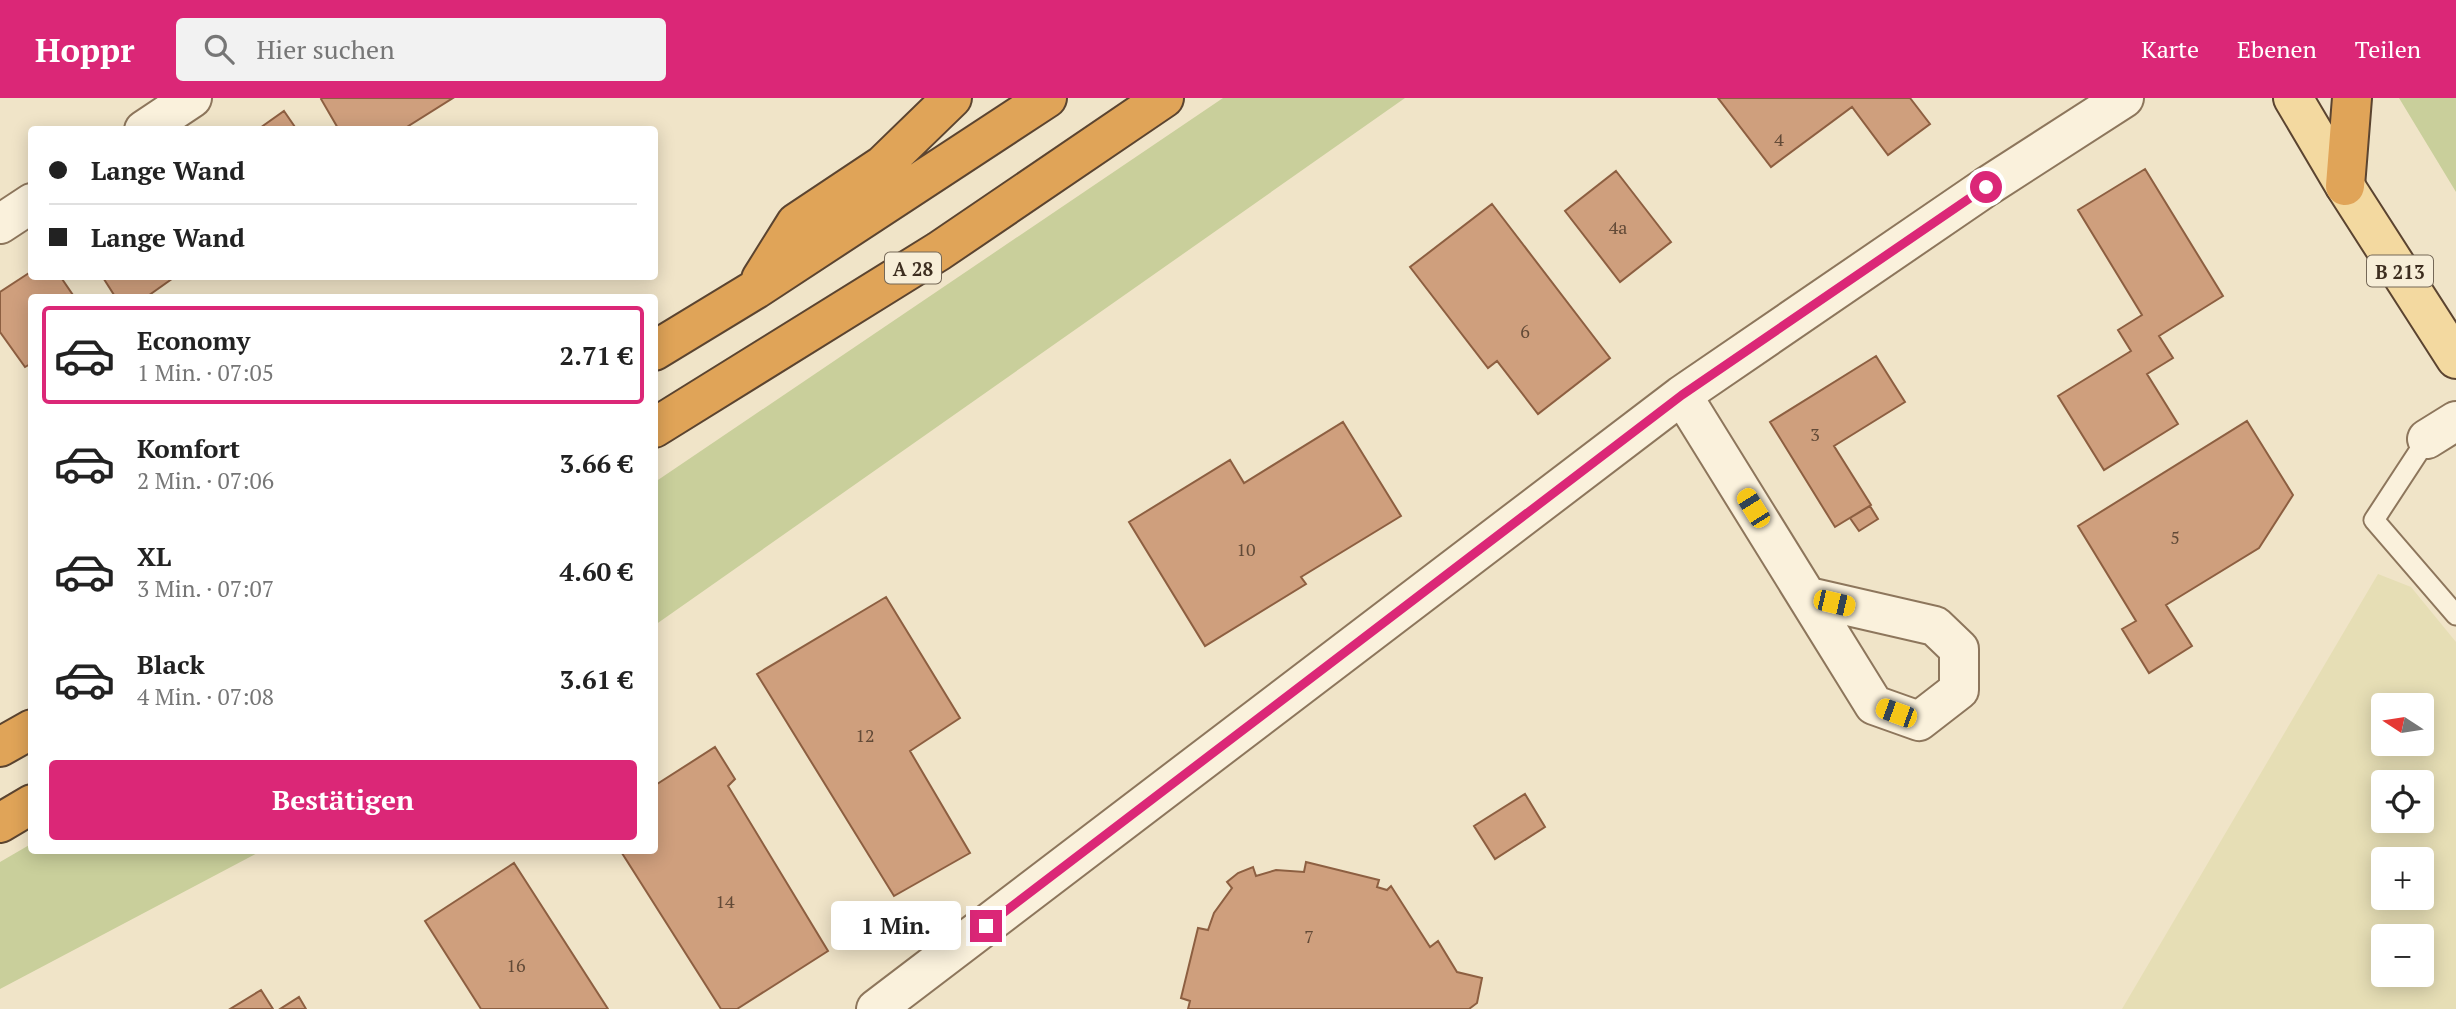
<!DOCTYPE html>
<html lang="de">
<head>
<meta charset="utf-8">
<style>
  :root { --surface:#fff; --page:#f2f2f2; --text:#222; --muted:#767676; --line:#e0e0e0; --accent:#db2777 }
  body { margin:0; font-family:"PT Serif",serif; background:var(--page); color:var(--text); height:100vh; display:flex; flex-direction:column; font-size:26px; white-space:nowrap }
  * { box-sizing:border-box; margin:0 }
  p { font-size:23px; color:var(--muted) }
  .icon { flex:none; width:38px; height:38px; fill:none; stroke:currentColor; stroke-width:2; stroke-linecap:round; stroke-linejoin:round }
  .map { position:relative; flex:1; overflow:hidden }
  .side { position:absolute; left:28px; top:196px; width:630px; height:560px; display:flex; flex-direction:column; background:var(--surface); border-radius:7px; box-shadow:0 4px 18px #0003 }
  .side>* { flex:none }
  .top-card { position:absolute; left:28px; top:28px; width:630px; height:154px; border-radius:7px; box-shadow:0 4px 18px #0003; display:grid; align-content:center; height:154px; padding:0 21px; background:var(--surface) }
  .needle { width:46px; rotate:282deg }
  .buttons { position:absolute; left:2371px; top:595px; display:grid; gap:14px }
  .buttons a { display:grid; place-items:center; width:63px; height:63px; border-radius:7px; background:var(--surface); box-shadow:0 4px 18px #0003; font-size:35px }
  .end { position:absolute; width:32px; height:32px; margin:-16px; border:9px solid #db2777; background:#fff; box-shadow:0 0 0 4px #fff }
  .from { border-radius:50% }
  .bubble { position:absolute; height:49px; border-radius:7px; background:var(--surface); box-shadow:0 4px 18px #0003; font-size:23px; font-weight:700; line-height:49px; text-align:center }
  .car { position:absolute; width:21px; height:42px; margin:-21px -10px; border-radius:9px; box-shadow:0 0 5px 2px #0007; background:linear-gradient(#f5c518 24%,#345 0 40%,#f5c518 0 76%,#345 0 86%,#f5c518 0) }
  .top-card b { display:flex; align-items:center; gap:24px; height:66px; font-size:26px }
  .top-card b+b { border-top:2px solid var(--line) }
  .top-card i { width:18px; height:18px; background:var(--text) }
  ul { padding:12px 0 0; list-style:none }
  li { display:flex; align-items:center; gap:21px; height:98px; margin:0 14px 10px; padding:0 7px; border:4px solid transparent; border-radius:7px }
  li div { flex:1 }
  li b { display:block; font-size:26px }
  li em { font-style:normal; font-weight:700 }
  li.selected { border-color:var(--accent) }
  li>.icon { width:63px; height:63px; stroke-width:1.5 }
  .cta { display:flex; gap:14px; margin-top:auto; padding:14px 21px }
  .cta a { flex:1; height:80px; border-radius:7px; background:var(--accent); color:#fff; font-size:28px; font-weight:700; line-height:80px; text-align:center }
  header { display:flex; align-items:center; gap:42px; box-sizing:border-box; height:98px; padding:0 35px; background:var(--accent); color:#fff }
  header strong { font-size:33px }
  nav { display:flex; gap:38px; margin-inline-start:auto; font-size:24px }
  .search { width:490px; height:63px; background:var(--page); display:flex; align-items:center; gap:18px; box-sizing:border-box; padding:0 24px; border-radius:7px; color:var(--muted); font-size:26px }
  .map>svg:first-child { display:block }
  .farmland { fill:#e6deb5; fill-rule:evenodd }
  .green { fill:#c9cf9b }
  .building { fill:#cf9f7d; stroke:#8d5f41; stroke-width:2 }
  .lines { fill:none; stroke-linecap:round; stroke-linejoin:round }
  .service-casing { stroke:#8d765c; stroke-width:23 }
  .minor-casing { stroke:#8d765c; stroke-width:42 }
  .primary-casing { stroke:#5b4430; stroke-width:42 }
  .motorway-casing { stroke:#5b4430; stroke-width:42 }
  .service { stroke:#faf1dc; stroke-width:19 }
  .minor { stroke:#faf1dc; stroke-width:38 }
  .primary { stroke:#f3d9a0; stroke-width:38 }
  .motorway { stroke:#e0a458; stroke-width:38 }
  .route { stroke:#db2777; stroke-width:9 }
  .labels { text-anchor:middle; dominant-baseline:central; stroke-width:5; stroke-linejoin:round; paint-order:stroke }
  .number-label { font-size:18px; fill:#624a37 }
  .shield { fill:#f7eed8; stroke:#756857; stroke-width:2 }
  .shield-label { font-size:19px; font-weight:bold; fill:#3d2e20 }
</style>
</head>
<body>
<header>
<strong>Hoppr</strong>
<div class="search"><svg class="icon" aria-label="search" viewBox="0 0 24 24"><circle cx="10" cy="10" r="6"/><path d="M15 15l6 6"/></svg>Hier suchen</div>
<nav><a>Karte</a><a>Ebenen</a><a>Teilen</a></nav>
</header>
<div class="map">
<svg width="2456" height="911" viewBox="0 0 2456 911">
  <rect width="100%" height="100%" fill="#f0e4c8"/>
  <path class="farmland" d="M2378,476L2411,489L2456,544V911H2122ZM2384,607H2422V646H2384ZM2384,684H2422V723H2384ZM2384,761H2422V800H2384ZM2384,838H2422V877H2384Z"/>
  <path class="green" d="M1223,0H1405L655,527V384Z
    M2399,0H2456V94Z
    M31,746L32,752L261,753L0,891V764Z"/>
  <path class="building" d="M322,0H453L402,32H339L321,1Z
    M1718,0H1910L1930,26L1888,57L1852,9L1771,69Z
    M284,13L297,32H257Z
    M2145,71L2223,198L2159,238L2173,260L2147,276L2178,326L2104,372L2058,298L2131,253L2118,232L2142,217L2078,112Z
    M1616,73L1671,144L1620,184L1565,113Z
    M1492,106L1610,260L1538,316L1497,263L1488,270L1410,169Z
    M32,173V178H60L75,200H32V265L25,269L0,234V194Z
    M102,178H176L145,200H116Z
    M1876,258L1905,304L1834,348L1871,407L1835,429L1770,324Z
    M2247,323L2293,397L2259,450L2166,507L2192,548L2149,575L2122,531L2136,523L2078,428Z
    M1343,324L1401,418L1301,479L1306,486L1205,548L1129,424L1230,362L1244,385Z
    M1870,408L1878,421L1859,433L1850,420Z
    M886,499L960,620L910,653L970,755L894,798L757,576Z
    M715,649L735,681L728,688L828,853L737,911H721L620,752H654V688Z
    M1525,696L1545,729L1495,761L1474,728Z
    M1306,764L1379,782L1377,789L1387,792L1391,788L1430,849L1438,843L1457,874L1482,880L1477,905L1469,911H1188L1190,903L1181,900L1198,830L1208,832L1214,815L1232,790L1227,784L1238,775L1253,769L1256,778L1276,772L1304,774Z
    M514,765L608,911H481L425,823Z
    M261,892L273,911H230Z
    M299,899L306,911H280Z"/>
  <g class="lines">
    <g class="service-casing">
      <path id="service" d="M2427,341L2374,422L2456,517"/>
    </g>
    <g class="minor-casing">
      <path id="minor" d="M144,32L192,0
        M0,126L32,105
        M1682,297L1874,607L1919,623L1959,592V551L1935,528L1809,499
        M2427,341L2456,323
        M876,911L1682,297L1986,89L2124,0"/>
    </g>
    <g class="primary-casing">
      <path id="primary" d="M2293,0L2345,88L2456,261"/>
    </g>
    <g class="motorway-casing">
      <path id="motorway" d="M2345,88L2352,0
        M761,181L796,125L883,67L952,0
        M654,253L756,191L1047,0
        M654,330L939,153L1164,0
        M0,649L32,631
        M0,725L32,706"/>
    </g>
    <use href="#service" class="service"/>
    <use href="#minor" class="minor"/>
    <use href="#primary" class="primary"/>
    <use href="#motorway" class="motorway"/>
  </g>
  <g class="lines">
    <path class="route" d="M986,828L1682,297L1986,89"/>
  </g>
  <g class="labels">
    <g class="number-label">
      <text x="1779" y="41">4</text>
      <text x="1618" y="129">4a</text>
      <text x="1525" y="233">6</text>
      <text x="1815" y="336">3</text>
      <text x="2175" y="439">5</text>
      <text x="1246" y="451">10</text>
      <text x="865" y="637">12</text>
      <text x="725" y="803">14</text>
      <text x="1309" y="838">7</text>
      <text x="516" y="867">16</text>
    </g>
    <g class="shield">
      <rect x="885" y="154.5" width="56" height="31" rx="5"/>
      <rect x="2367" y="157.5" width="66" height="31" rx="5"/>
    </g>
    <g class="shield-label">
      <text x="913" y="170">A 28</text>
      <text x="2400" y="173">B 213</text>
    </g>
  </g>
</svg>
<div class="buttons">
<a><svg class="needle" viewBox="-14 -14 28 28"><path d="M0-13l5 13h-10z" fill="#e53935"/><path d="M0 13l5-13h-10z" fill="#767676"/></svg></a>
<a><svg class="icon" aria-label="locate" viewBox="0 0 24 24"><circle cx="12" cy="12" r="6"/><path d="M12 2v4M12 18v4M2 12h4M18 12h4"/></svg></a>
<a>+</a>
<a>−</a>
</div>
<i class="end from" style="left:1986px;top:89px"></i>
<i class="end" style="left:986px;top:828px"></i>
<div class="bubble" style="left:831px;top:803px;width:130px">1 Min.</div>
<i class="car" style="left:1753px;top:410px;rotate:328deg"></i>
<i class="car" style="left:1834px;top:505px;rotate:103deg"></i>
<i class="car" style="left:1896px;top:615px;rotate:290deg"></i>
<div class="top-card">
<b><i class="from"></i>Lange Wand</b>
<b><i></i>Lange Wand</b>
</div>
<section class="side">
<ul>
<li class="selected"><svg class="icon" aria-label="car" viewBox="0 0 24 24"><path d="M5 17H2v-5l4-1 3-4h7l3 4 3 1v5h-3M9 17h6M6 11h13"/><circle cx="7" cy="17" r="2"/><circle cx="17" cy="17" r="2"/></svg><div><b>Economy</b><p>1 Min. · 07:05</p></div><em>2.71 €</em></li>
<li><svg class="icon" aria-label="car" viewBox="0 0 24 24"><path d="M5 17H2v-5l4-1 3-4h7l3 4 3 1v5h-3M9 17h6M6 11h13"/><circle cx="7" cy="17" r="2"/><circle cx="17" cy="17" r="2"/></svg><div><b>Komfort</b><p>2 Min. · 07:06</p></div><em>3.66 €</em></li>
<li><svg class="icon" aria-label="car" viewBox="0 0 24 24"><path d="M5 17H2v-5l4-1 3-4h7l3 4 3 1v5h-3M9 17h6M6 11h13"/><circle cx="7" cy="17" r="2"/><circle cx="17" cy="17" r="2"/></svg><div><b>XL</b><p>3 Min. · 07:07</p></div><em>4.60 €</em></li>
<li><svg class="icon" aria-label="car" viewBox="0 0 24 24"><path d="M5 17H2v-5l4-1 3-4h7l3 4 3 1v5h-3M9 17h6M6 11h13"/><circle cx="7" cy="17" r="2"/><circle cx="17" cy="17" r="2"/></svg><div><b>Black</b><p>4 Min. · 07:08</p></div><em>3.61 €</em></li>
</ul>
<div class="cta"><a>Bestätigen</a></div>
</section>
</div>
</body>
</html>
